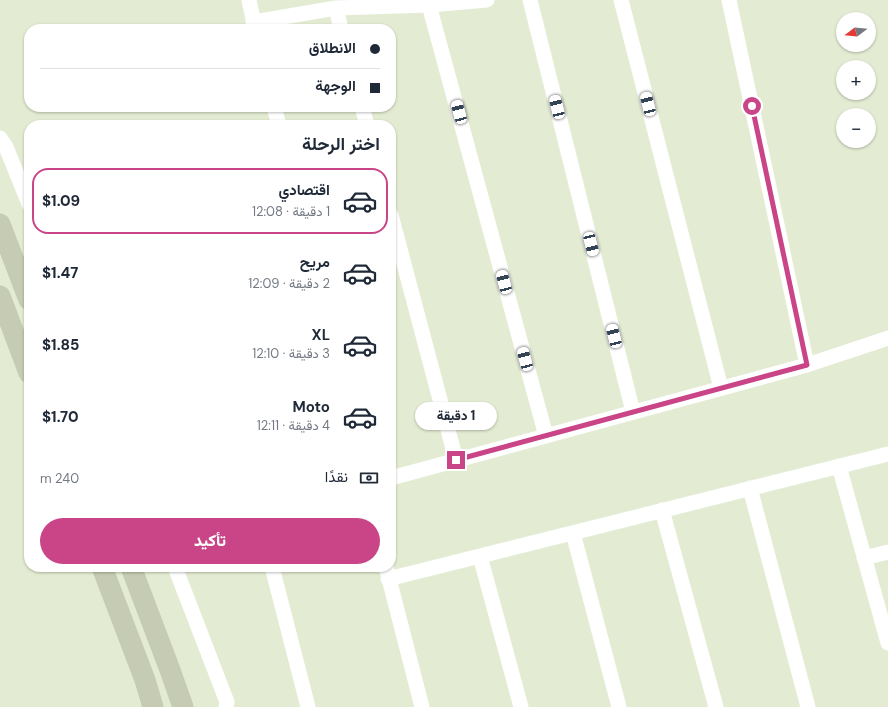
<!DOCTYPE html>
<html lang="ar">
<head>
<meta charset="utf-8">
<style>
  :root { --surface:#fff; --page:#f6f6f7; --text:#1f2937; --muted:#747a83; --line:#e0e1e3; --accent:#ca4587 }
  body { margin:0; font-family:"DM Sans",Vazirmatn,sans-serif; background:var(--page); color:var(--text); direction:rtl; height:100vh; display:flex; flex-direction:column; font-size:15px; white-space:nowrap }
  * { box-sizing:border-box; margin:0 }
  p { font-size:13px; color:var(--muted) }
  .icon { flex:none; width:22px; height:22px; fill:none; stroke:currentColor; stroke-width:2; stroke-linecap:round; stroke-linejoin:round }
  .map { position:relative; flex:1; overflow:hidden; direction:ltr }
  .sheet { position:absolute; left:24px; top:120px; width:372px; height:452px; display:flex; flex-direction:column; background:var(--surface); border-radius:16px; box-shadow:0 1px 3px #0004; direction:rtl }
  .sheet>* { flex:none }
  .top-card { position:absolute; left:24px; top:24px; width:372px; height:88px; border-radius:16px; box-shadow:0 1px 3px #0004; direction:rtl; display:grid; align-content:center; height:88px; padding:0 16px; background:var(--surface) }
  .needle { width:26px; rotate:254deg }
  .tools { position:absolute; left:836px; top:12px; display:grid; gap:8px }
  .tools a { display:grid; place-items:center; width:40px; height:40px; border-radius:50%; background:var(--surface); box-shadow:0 1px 3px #0004; font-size:20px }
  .end { position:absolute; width:18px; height:18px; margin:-9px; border:5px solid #ca4587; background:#fff; box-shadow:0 0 0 2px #fff }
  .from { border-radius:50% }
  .bubble { position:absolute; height:28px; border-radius:14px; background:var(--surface); box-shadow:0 1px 3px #0004; font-size:13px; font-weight:800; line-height:28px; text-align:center; direction:rtl }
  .car { position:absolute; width:12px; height:24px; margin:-12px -6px; border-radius:5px; box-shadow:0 0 3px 1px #0007; background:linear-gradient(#fff 24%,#345 0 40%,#fff 0 76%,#345 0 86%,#fff 0) }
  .top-card b { display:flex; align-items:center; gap:14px; height:38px; font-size:15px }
  .top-card b+b { border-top:1px solid var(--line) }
  .top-card i { width:10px; height:10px; background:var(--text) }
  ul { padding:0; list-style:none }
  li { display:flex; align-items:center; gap:12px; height:66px; margin:0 8px 6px; padding:0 8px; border:2px solid transparent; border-radius:16px }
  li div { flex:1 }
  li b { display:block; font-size:15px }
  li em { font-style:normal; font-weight:800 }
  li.active { border-color:var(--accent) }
  li>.icon { width:36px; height:36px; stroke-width:1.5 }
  h2 { padding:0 16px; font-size:18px; line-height:48px }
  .pay { display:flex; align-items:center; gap:10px; height:44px; padding:0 16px; font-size:15px }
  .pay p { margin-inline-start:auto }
  .button { display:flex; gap:8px; margin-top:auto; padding:8px 16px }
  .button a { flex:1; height:46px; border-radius:24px; background:var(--accent); color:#fff; font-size:16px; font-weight:800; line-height:46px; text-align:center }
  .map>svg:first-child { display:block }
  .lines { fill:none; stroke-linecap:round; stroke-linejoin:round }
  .minor { stroke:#fff; stroke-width:15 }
  .secondary { stroke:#c5ccb3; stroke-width:21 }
  .route { stroke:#ca4587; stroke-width:5 }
</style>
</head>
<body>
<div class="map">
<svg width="888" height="707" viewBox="0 0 888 707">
  <rect width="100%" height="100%" fill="#e3ecd2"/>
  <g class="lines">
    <path class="minor" d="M249,0L255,29
      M530,0L633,412
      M621,0L721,388
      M729,0L807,365
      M429,5L546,436
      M336,8L341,29
      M253,22L336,8L429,5L487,0
      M274,107L279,125
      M362,107L367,125
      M0,138L6,147L29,204
      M391,215L456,460
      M839,466L888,643
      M391,478L807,365L888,338
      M750,488L808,707
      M662,510L716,707
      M573,533L619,707
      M480,556L521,707
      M864,558L888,552
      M175,567L227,702L226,707
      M272,567L308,707
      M386,567L422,707
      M388,579L888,454"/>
    <path class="secondary" d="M0,224L29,300
      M0,296L29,373
      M102,567L145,680L153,707
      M131,567L170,670L183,707"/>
  </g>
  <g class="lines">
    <path class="route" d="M456,460L807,365L752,106"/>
  </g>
</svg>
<div class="tools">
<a><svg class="needle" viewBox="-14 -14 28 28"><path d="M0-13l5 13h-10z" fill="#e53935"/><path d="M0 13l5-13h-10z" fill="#747a83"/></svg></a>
<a>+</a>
<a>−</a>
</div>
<i class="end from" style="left:752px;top:106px"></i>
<i class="end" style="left:456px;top:460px"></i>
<div class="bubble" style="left:415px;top:402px;width:82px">1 دقيقة</div>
<i class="car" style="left:648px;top:104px;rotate:346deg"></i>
<i class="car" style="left:557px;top:107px;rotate:346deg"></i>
<i class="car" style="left:459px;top:112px;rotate:345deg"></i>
<i class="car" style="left:591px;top:244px;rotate:166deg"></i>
<i class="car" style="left:504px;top:282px;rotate:345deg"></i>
<i class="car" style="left:614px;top:336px;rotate:346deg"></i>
<i class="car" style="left:525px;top:359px;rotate:345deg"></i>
<div class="top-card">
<b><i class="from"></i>الانطلاق</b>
<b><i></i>الوجهة</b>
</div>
<section class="sheet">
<h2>اختر الرحلة</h2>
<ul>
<li class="active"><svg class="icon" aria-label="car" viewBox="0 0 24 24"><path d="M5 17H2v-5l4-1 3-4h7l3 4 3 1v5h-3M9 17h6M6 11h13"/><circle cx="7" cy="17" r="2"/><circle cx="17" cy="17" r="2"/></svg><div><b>اقتصادي</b><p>1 دقيقة · 12:08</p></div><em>$1.09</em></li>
<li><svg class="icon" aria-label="car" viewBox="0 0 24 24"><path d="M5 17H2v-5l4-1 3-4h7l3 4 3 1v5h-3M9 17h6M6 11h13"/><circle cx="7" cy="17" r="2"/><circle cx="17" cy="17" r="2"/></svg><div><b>مريح</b><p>2 دقيقة · 12:09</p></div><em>$1.47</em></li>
<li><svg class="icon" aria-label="car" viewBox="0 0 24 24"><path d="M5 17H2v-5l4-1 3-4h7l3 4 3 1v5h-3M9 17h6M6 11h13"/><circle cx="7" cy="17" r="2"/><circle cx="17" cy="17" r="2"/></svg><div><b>XL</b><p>3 دقيقة · 12:10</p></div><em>$1.85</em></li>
<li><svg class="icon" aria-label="car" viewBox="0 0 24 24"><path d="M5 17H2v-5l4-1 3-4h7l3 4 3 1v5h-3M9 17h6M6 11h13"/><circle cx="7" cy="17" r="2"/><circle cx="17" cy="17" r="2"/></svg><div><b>Moto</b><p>4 دقيقة · 12:11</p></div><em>$1.70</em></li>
</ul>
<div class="pay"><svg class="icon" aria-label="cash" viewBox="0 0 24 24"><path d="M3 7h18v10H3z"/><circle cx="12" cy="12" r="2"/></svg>نقدًا<p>240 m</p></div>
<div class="button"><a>تأكيد</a></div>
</section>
</div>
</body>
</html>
